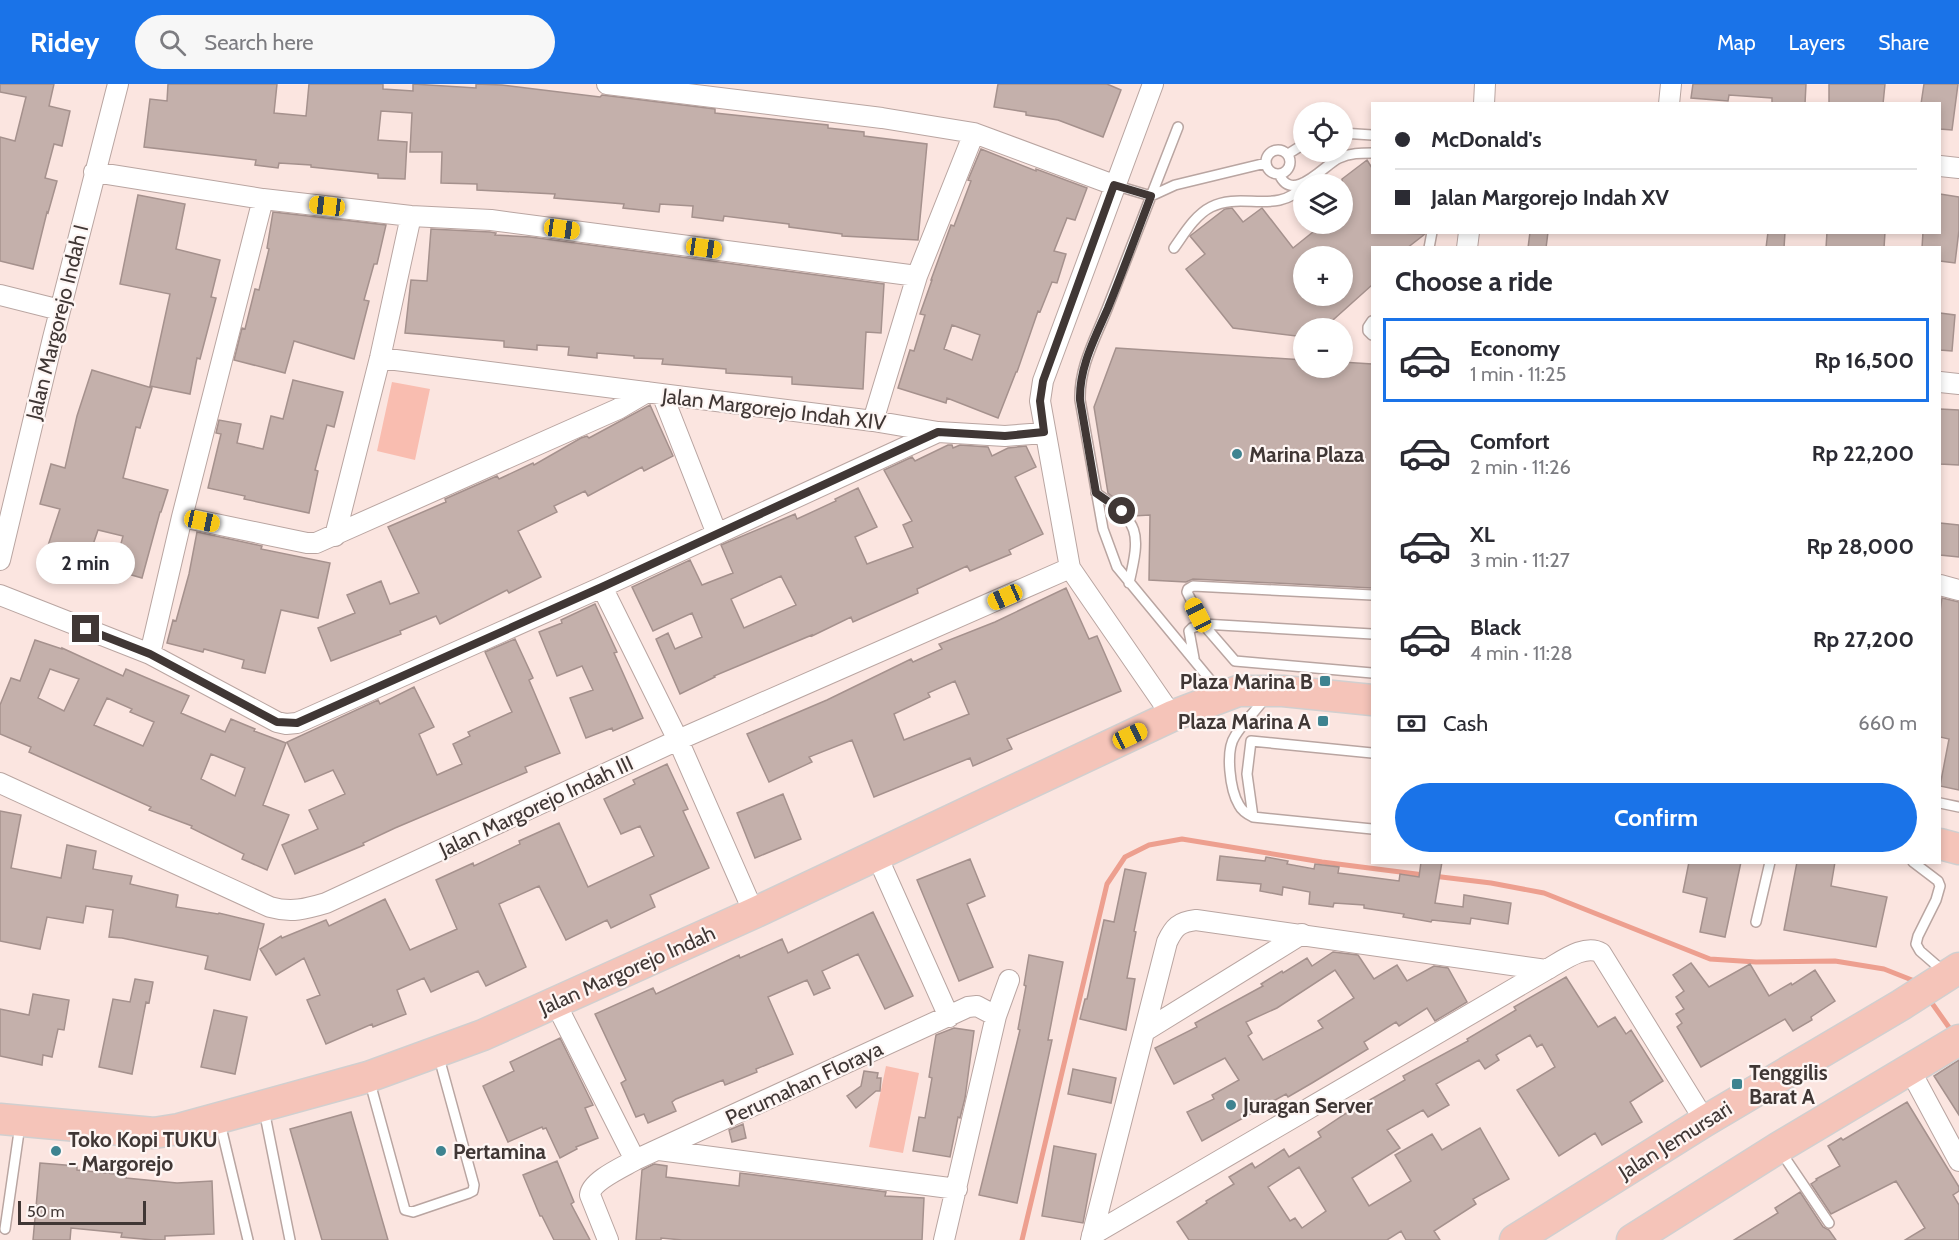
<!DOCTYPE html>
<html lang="en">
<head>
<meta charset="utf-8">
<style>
  :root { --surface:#fff; --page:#f7f7f7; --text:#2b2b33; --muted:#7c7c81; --line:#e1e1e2; --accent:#1a73e8 }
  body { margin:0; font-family:Cabin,sans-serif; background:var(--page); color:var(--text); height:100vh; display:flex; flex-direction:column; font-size:22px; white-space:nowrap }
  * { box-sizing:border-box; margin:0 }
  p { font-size:20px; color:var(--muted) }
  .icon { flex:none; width:33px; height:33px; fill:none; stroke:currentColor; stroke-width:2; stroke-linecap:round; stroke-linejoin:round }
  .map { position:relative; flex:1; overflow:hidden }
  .details { position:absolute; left:1371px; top:162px; width:570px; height:618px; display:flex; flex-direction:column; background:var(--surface); border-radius:0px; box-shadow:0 3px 9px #0003 }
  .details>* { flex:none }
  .guide { position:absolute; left:1371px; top:18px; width:570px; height:132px; border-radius:0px; box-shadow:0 3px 9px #0003; display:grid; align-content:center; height:132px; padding:0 24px; background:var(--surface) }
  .tools { position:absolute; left:1293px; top:18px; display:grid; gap:12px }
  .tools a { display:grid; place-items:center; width:60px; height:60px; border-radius:50%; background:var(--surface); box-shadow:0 3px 9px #0003; font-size:30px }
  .scale { position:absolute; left:18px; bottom:15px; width:128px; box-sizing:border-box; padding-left:6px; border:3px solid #403735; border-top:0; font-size:16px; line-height:21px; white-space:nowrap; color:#403735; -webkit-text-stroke:4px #fef6f4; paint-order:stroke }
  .end { position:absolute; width:27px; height:27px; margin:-14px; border:8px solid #403735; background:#fff; box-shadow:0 0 0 3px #fff }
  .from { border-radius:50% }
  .bubble { position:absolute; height:42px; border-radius:21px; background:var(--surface); box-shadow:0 3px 9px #0003; font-size:20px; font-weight:700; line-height:42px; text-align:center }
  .car { position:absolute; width:18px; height:36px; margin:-18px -9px; border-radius:8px; box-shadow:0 0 4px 2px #0007; background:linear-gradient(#f5c518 24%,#345 0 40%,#f5c518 0 76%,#345 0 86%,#f5c518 0) }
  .guide b { display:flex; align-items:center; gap:21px; height:57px; font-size:22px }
  .guide b+b { border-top:2px solid var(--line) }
  .guide i { width:15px; height:15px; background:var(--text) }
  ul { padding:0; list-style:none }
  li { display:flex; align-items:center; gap:18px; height:84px; margin:0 12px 9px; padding:0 12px; border:3px solid transparent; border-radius:0px }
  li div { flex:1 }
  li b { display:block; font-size:22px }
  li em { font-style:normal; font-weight:700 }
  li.on { border-color:var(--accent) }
  li>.icon { width:54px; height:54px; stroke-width:1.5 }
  h2 { padding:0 24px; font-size:27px; line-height:72px }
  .pay { display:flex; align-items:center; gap:15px; height:66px; padding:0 24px; font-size:22px }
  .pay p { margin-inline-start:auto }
  .cta { display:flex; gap:12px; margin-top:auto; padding:12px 24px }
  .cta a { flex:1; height:69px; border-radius:36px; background:var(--accent); color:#fff; font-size:24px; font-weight:700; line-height:69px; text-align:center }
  header { display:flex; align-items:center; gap:36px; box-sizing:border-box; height:84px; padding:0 30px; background:var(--accent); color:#fff }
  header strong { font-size:28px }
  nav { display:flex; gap:33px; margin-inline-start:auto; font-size:21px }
  .search { width:420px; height:54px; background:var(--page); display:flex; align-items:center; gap:15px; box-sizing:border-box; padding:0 21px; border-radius:33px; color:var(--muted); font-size:22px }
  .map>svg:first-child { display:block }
  .green { fill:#f9bdb0 }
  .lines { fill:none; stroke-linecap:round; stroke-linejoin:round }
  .stream { stroke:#ed9f8f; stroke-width:5 }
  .building { fill:#c4b0ab; stroke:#a5918d; stroke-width:1.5; fill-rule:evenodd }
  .lane-casing { stroke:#b9a5a1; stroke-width:12 }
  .street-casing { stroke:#b9a5a1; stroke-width:22 }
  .primary-casing { stroke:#d1cfcf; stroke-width:33 }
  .lane { stroke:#fff; stroke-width:9 }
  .street { stroke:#fff; stroke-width:20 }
  .primary { stroke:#f5c4b9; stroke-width:30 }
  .route { stroke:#403735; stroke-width:8 }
  .poi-dot { fill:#3e8390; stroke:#fef6f4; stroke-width:2 }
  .labels { text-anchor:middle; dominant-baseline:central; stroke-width:4.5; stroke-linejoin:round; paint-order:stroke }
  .street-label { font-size:21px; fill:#403735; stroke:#fef6f4 }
  .poi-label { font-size:21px; font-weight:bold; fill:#403735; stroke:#fef6f4; text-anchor:start }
</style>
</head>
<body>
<header>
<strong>Ridey</strong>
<div class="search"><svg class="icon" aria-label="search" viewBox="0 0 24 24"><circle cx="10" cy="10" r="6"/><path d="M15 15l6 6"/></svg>Search here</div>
<nav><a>Map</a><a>Layers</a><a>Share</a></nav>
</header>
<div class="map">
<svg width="1959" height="1156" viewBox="0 0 1959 1156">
  <rect width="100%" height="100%" fill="#fbe5e0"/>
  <path class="green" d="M392,298L430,305L415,376L377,367Z
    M886,982L919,989L903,1069L869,1063Z"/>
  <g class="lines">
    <path class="stream" d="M1433,792L1491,799L1544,809L1710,875L1756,878L1835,877L1884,885L1917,898
      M1929,915L1953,949
      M1022,1156L1107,800L1125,773L1149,761L1182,755L1322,778L1424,791"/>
  </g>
  <path class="building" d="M0,0H54L49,22L70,27L62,62L54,60L45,94L57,97L48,129L47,128L33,185L0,177V53L15,57L26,13L0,8Z
    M168,0H277L274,29L306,32L309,0H383V5L413,7V0L476,4V0L502,1L600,13L602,11L715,25V29L828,41V44L864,48V52L927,60L918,156L842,152V150L789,143V140L724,132L723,137L692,133L693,122L660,120L659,128L623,124L624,120L554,114L555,110L477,106V100L441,99L442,68H410L412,29L381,27L378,56L407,58L405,95L378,94V90L311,83V81L279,79L278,84L255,81L256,76L144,63L150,15L167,17Z
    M998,0H1107L1121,6L1103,53L1058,36L1026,31V28L994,23Z
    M1693,0H1806L1805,20H1772V14L1729,11L1728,17L1691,14Z
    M1829,0H1885L1883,20L1829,19Z
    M1924,0H1958L1952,46L1940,45V20H1921Z
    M981,65L1036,87V85L1087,104L1075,136L1067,134L1054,167L1066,170L1057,199L1052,198L1040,228L1038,227L1017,288H1016L998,334L947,314L946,319L898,304L910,266L914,267L925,231L920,230L932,196H931L951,141L954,142L971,97L968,96ZM952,241L980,251L972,276L944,265Z
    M1367,76L1372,84V148L1425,150L1407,164H1372V201L1324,244H1304V253L1233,244L1186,185L1205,170L1190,152L1225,125L1232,124L1243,138L1262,124L1293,164L1323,140H1342V95ZM1304,172H1342V212H1304Z
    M1940,110L1959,113V146L1955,179L1940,177V164H1922L1923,148H1940Z
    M138,111L185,120L176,165L220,176L211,213L216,214L200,275L197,274L190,310L150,302L170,210L120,200Z
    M273,128L386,141L377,180H374L364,216L369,217L354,275L294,257L285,289L234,276L242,244L245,245L255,205L259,206L269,165L267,164Z
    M431,145L490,148L496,149L495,151L530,153L884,200L881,249L866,248L863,305L792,300V293L726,289V285L662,280L663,275L634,274V272L597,269V274L568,271L569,263L537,261V266L504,263V257L405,249L411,196L427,197Z
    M1530,148H1548L1546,164H1528Z
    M1768,148H1785L1784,164H1766Z
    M1827,148H1885L1884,164H1826Z
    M1940,229L1955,231L1952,267L1940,266Z
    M1116,264L1304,276V284H1342V278L1372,280V504L1193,495L1186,498L1149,496L1150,431L1133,432L1126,423V420L1121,419L1108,409L1094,323Z
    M92,286L152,304L140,344L136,343L123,394L168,406L161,428H160L142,494L114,486L123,452L98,446L80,499L40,486L60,425L40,420L51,380L65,384L77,332Z
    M293,296L343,308L334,343L327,341L315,386L318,387L309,429L244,415L245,412L208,404L221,350L216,349L219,336L241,340L237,359L263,365L271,332L283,335Z
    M650,321L673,372L644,387L642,383L588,412L585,407L554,422L557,428L518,447L541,493L509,509L507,506L440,540L436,532L400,547L401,550L331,577L318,544L355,529L347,511L381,497L390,520L419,509L388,443L446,418L445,415L497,392L499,395L533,379L534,381L581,354L587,352L589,354Z
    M1940,325L1959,326V381L1940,380Z
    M948,361H952L953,364L960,361L988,363L992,372L1008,364L1026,362L1036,383L1015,393L1043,450L1009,466L1011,470L970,487L967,482L917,505L918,509L853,538L851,533L812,552V551L714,592L715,593L680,610L656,555L668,549L675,565L702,553L692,529L653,547L632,503L690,476L702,501L733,489L721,461L795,430L797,435L836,417L835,415L858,404L877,443L855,453L867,480L913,463L903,441L912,437L884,386L912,373L915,377ZM781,492L796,521L744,544L731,515Z
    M1940,439L1959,441V473L1940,471Z
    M197,448L262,462L261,465L330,479L318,534L281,526L265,589L242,584L244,576L204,565L203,568L167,559L173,536L176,537L189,490Z
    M1066,504L1089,555L1097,552L1121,607L1007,655L1012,665L973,682L970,674L874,713L852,656L809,673L812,678L769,698L747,650L827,616L911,575L913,578L942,565L939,560L995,538ZM955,597L969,630L904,656L894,630L930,613L928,609Z
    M1942,514L1959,518V706L1940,702L1949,655L1940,653V527Z
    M595,520L617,568L614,569L643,634L613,647L612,644L586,654L570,614L593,606L582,582L557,592L539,548L562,539L561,536Z
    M515,555L533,594L529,596L560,669L525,683L527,688L395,744L363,759L364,761L295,790L282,761L318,745L309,726L345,710L333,686L305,698L287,658L378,616L380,620L414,603L434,643L419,650L437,691L462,680L453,660L470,652L468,648L512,628L485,568Z
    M35,556L62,565V564L123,592L126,585L189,612L181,629L225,648L231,635L255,645L254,647L286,659L263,721L289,731L267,786L242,775L244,770L191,744L192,742L149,726L151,723L29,668L31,663L0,650V621L11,594L20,597ZM50,585L79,595L64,627L38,614ZM107,614L132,625L130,628L154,638L143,662L94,641ZM211,670L245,684L235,712L201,695Z
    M667,680L688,725L683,727L709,784L650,811L655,823L611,844L607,836L566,856L539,802L499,820L526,883L486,902L478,887L431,908L424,894L397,906L406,930L373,943L372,940L326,960L307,916L320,911L304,874L276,891L260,865L281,852L282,854L326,836L329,842L385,815L410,866L457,845L436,796L473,779L474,782L520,760L519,757L559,739L588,803L654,772L640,742L621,750L604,715L635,700L633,696Z
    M783,710L801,755L755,774L737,729Z
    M0,727L21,731L11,784L61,794L67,761L96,767L93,785L132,792L130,800L178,811L176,823L218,830L219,829L264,840L250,896L205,885L208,872L122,854L109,853L113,826L86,822L83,839L47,833L40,865L0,857Z
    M1220,772L1265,777L1266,773L1288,777L1287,780L1314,785L1315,780L1339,783L1338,789L1399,797L1400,790L1419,793L1421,778H1442L1435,819L1463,823L1464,811L1511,819L1508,840L1471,834L1470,840L1432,836L1431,838L1403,833L1404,830L1364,824V821L1334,819L1333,823L1309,820L1310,808L1283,803L1282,811L1260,807L1261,800L1217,796Z
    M970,775L985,812L967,820L993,883L959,897L917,796Z
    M1689,778H1741L1725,853L1700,848L1707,814L1683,808Z
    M1797,778H1835L1831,802L1887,813L1876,863L1784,846Z
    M1125,785L1146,789L1134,847L1136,848L1127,894L1135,895L1126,946L1080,935L1085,915H1087L1104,836L1114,838Z
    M873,828L913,912L885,925L858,870L822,887L830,904L814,911L807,896L768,913L793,970L756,985L757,988L725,1001L723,996L676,1015L672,1018L676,1027L648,1039L644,1030L636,1033L621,999L626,996L595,930L653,904L656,910L739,871L740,874L782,855L788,869Z
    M1333,868L1358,871L1374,895L1397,881L1407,897L1434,882L1448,884L1467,918L1435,937L1427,924L1399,942L1396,938L1364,958L1368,965L1312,999L1288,1013L1286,1010L1202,1057L1187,1028L1214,1015L1212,1011L1239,996L1225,974L1174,1000L1155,964L1197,943L1195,939L1263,902L1261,900L1282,887L1283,889L1307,874L1312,882ZM1335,886L1354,914L1318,937L1323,944L1263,976L1248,952L1252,949L1246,938L1277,924Z
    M1029,871L1063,878L1048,956H1052L1017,1119L979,1111L1020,946L1018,945L1026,902L1024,901Z
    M1691,879L1709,903L1750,880L1769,912L1791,899L1792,901L1815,886L1835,917L1811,933L1812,936L1793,947L1785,935L1701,983L1677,943L1682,939L1676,930L1684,925L1676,913L1684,907L1673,891Z
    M1566,893L1598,943L1615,933L1626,950L1631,946L1663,997L1630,1018L1642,1038L1602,1061L1595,1049L1559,1072L1517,1006L1555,983L1542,960L1537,963L1530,951L1496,971L1499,976L1485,985L1479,976L1436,1000L1449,1021L1428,1033L1423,1026L1387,1046L1400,1064L1352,1094L1369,1122L1411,1097L1395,1071L1432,1050L1442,1066L1480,1044L1509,1095L1473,1115L1476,1120L1434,1147L1440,1156H1406L1401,1147L1387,1156H1189L1177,1138L1207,1119L1206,1117L1234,1100L1229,1093L1252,1079L1255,1084L1284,1065L1289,1073L1321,1053L1318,1048L1345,1030L1405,996L1403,992L1468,957L1467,955L1516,926L1514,923ZM1299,1083L1326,1127L1302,1144L1295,1134L1290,1137L1268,1103Z
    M135,895L153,898L149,919L146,918L132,990L99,983L113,915L130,918Z
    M33,910L69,916L64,946L58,945L52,973L43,971L42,981L0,972V925L29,931Z
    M214,926L247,933L235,990L201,983Z
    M954,944L974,947L965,1014L960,1034L958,1033L950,1073L913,1067L919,1033L925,1034L932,994L929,993L936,951Z
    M560,954L593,1021L585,1024L598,1054L576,1063L577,1065L560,1074L546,1044L543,1045L542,1043L508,1058L483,1002L514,987L510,978Z
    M1959,976V1031L1934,992Z
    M1073,985L1116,994L1111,1019L1068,1010Z
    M864,987L878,989L877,994H881L880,1007H876L856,1024L847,1012L861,1002Z
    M1907,1018L1959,1103V1107L1953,1111L1959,1121V1156H1905L1925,1144L1896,1097L1831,1130L1811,1100L1817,1096L1816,1095L1840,1082L1828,1062L1841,1054L1843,1056Z
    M351,1028L388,1156H322L290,1045Z
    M743,1040L746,1054L732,1058L729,1046Z
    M1054,1062L1096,1070L1083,1139L1042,1132Z
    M557,1077L574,1118L571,1120L590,1156H554L542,1132H540L523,1091Z
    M40,1079L77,1082V1086L126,1091V1094L177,1099L212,1097L214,1150L165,1152V1156H153L121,1153L122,1149L71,1144L70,1156H33Z
    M654,1080L667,1082L666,1093L739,1102L740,1089L886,1108L885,1112L924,1114L922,1156H682L661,1154V1156H636L642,1086Z
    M1800,1108L1823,1143L1829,1146L1836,1156H1734L1778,1129L1775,1124Z"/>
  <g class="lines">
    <g class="lane-casing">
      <path id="lane" d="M1178,43C1155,102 1132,161 1109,220C1097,252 1079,281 1080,316L1103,445L1117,483L1221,609
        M1342,49L1372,51
        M1266 78a12 12 0 1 1 24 0a12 12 0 1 1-24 0Z
        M1288,70L1304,60
        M1279,90C1293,121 1325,80 1339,74C1350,69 1361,69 1372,69
        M1114,101L1151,112L1175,101L1266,79
        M1174,164C1184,150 1195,131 1211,123C1242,107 1278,132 1304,101
        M1429,164L1432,148
        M1372,237L1368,243V247L1372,251
        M1096,409C1140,439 1141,447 1129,499
        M1372,511L1193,502L1188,505L1187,508L1203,540L1235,577L1372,589
        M1194,574L1189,547L1192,544L1203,540L1372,550
        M1262,618C1253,630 1242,640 1235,652C1225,667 1230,706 1239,721C1242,727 1247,730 1253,733L1372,745
        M1940,719L1959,723
        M1253,733L1247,690L1251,657L1372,669
        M1913,778L1938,797L1940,802L1936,816L1918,852L1916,860L1920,867L1943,887
        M1756,838L1770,778
        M369,995L405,1126L413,1128L469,1109L473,1107L474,1101L438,970
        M264,1026L290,1156
        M220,1039L248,1156
        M1781,1068L1829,1139
        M5,1145L20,1041"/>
    </g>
    <g class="street-casing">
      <path id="street" d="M607,0L882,34L974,49L1114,101
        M1153,0L1043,297L1040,317L1070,484L1172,632
        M1484,20L1485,0
        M1669,20L1671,0
        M1940,82L1959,84
        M94,88L263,115L411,132L491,136L917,192
        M1467,164L1469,148
        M0,211L60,226
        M380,274L873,337L938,348L1005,352L1044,349
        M1940,298L1959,300
        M662,310L717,450
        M873,337L917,192L974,49
        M182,433L307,459H316L618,325L647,308
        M335,452L380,274L411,132
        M0,476L53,254L118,0
        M1940,501L1959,506
        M602,503L678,656L754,829
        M0,511L150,570L277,638L286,640L297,639L602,503L938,348
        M150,570L182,433L263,115
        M0,699L270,823C291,829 306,825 326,819L678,656L1070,484
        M877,772L949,933
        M555,918L635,1076
        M1145,947L1302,850
        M1910,986L1959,1077
        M659,1066L957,1105
        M1092,1151L1546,886C1561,878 1585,859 1601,869L1705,1037
        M608,1156L590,1111C591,1097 623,1083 635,1076L968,923L977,922L996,932
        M944,1156L996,932L1009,896
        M1091,1156L1167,858C1174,843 1179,838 1196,836L1546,886"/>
    </g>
    <g class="primary-casing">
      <path id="primary" d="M1940,760L1959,765
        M0,1035L154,1049L179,1045L368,993L483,951L754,829L1172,632L1238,607H1283L1372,616
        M1515,1156L1705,1037L1901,921L1959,884
        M1632,1156L1778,1064L1959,956"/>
    </g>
    <use href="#lane" class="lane"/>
    <use href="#street" class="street"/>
    <use href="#primary" class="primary"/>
  </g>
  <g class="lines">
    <path class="route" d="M86,545L150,570L277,638L297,639L602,503L938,348L1005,352L1044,348L1040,317L1043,297L1114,101L1151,112C1137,149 1123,187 1108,224C1095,254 1079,283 1080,316L1096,409L1122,427"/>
  </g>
  <g class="poi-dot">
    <circle cx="1237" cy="370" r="6"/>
    <rect x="1319" y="591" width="12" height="12" rx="3"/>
    <rect x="1317" y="631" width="12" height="12" rx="3"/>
    <rect x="1731" y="994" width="12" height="12" rx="3"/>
    <circle cx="1231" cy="1021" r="6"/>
    <circle cx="56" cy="1067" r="6"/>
    <circle cx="441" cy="1067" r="6"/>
  </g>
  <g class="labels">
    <g class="street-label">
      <text transform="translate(57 238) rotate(-76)">Jalan Margorejo Indah I</text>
      <text transform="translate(774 325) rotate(7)">Jalan Margorejo Indah XIV</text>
      <text transform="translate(536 722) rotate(-25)">Jalan Margorejo Indah III</text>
      <text transform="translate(627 886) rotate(-24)">Jalan Margorejo Indah</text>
      <text transform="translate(804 999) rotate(-25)">Perumahan Floraya</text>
      <text transform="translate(1675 1056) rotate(-32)">Jalan Jemursari</text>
    </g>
    <g class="poi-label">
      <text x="1249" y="370">Marina Plaza</text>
      <text x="1313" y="597" text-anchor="end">Plaza Marina B</text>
      <text x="1311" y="637" text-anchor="end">Plaza Marina A</text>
      <text x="1749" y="988">Tenggilis<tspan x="1749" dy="24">Barat A</tspan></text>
      <text x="1243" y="1021">Juragan Server</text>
      <text x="68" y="1055">Toko Kopi TUKU<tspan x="68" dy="24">- Margorejo</tspan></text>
      <text x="453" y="1067">Pertamina</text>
    </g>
  </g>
</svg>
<div class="tools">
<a><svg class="icon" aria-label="locate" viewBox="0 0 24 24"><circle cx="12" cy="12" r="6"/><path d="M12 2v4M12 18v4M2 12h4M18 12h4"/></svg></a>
<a><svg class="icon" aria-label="layers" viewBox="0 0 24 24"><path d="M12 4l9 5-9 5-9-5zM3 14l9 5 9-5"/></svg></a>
<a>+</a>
<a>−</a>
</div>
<div class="scale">50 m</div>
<i class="end from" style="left:1122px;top:427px"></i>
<i class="end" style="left:86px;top:545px"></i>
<div class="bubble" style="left:36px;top:458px;width:99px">2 min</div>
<i class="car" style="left:327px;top:122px;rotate:277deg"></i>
<i class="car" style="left:562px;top:145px;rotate:98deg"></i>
<i class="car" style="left:704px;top:164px;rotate:98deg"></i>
<i class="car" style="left:202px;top:437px;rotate:102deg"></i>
<i class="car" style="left:1005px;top:513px;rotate:246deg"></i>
<i class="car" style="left:1198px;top:531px;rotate:333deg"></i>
<i class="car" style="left:1130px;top:652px;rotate:65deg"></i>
<div class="guide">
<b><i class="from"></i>McDonald's</b>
<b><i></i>Jalan Margorejo Indah XV</b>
</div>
<section class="details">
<h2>Choose a ride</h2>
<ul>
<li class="on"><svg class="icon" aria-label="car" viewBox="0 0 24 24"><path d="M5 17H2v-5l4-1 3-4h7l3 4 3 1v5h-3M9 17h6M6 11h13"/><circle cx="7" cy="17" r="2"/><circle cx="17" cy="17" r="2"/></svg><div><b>Economy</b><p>1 min · 11:25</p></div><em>Rp 16,500</em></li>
<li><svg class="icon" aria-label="car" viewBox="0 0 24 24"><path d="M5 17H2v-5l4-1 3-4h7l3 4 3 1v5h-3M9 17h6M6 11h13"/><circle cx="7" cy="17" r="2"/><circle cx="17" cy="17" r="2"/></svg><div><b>Comfort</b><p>2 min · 11:26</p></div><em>Rp 22,200</em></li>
<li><svg class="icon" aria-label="car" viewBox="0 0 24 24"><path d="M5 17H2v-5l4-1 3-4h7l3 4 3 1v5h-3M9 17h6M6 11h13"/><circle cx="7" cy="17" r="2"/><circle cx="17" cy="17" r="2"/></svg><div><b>XL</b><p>3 min · 11:27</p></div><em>Rp 28,000</em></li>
<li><svg class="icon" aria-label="car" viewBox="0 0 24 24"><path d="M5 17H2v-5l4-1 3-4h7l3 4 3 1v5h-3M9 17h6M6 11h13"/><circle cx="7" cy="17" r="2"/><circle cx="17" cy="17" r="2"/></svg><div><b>Black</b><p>4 min · 11:28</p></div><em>Rp 27,200</em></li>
</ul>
<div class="pay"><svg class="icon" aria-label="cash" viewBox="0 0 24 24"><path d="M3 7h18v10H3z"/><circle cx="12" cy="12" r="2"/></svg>Cash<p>660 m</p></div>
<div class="cta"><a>Confirm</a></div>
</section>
</div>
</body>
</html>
